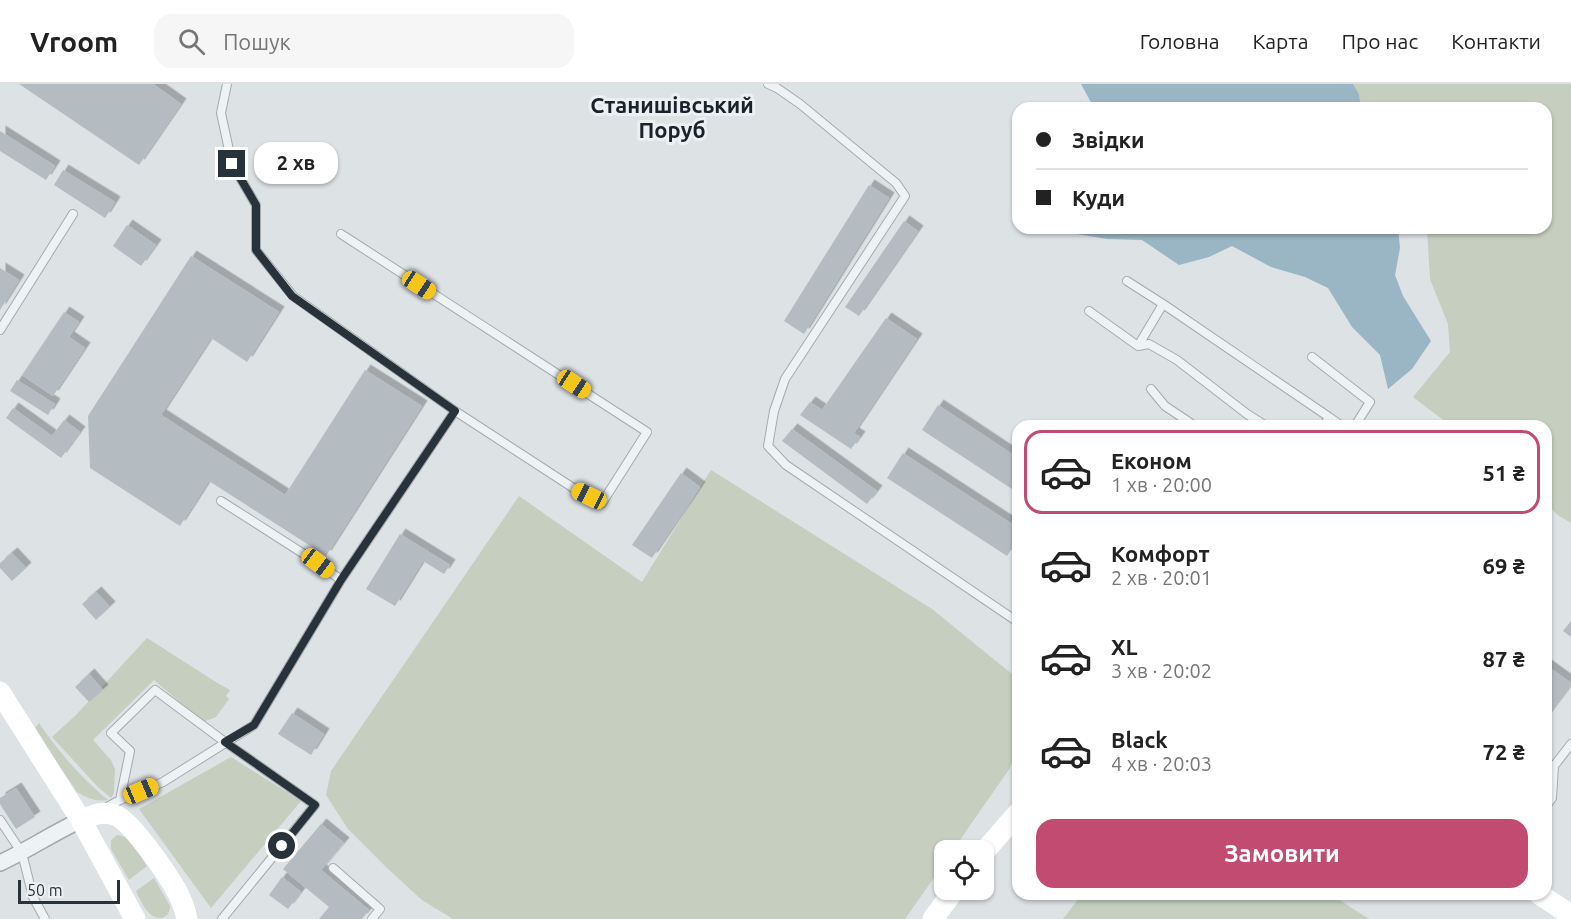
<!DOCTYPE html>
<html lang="uk">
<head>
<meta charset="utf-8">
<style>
  :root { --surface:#fff; --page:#f6f6f6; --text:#222; --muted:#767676; --line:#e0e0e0; --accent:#c14b71 }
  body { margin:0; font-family:Ubuntu,sans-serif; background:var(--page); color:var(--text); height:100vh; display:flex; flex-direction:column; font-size:22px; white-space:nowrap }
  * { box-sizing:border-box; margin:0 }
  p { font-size:20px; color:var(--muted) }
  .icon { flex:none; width:33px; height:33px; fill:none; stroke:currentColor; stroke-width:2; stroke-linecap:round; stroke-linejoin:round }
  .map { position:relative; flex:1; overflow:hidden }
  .drawer { position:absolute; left:1012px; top:336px; width:540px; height:480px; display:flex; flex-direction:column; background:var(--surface); border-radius:18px; box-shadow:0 2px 4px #0004 }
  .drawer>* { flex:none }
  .top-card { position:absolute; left:1012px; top:18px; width:540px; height:132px; border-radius:18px; box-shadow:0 2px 4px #0004; display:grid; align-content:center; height:132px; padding:0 24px; background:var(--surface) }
  .buttons { position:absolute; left:934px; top:756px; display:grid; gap:12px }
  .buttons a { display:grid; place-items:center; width:60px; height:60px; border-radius:12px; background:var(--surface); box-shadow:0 2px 4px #0004; font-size:30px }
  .scale { position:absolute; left:18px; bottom:15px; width:102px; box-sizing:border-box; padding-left:6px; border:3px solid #28323a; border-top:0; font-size:16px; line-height:21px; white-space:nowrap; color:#28323a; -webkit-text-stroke:4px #ecf0f3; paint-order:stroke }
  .end { position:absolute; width:27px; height:27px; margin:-14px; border:8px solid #28323a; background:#fff; box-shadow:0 0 0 3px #fff }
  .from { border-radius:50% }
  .bubble { position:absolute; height:42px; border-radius:18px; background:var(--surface); box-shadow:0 2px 4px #0004; font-size:20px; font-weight:600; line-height:42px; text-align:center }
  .car { position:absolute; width:18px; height:36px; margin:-18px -9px; border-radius:8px; box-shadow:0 0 4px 2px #0007; background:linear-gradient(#f5c518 24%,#345 0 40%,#f5c518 0 76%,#345 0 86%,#f5c518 0) }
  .top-card b { display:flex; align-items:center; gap:21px; height:57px; font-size:22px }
  .top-card b+b { border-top:2px solid var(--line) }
  .top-card i { width:15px; height:15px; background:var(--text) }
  ul { padding:10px 0 0; list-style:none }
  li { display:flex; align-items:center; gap:18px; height:84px; margin:0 12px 9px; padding:0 12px; border:3px solid transparent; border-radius:18px }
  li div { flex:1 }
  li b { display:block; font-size:22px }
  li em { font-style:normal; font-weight:600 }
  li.active { border-color:var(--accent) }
  li>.icon { width:54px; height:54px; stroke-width:1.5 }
  .primary-button { display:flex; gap:12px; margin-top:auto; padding:12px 24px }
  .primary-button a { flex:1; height:69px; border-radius:18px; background:var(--accent); color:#fff; font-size:24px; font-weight:600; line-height:69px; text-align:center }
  header { display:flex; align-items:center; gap:36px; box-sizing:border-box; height:84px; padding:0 30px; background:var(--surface); border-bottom:2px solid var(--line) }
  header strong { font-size:28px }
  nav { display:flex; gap:33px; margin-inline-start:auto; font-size:21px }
  .search { width:420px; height:54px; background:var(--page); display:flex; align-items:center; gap:15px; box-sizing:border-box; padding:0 21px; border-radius:18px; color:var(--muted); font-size:22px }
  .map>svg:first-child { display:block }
  .green { fill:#c5cebf }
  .water { fill:#9ab5c3 }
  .building { fill:#b4bcc2; filter:url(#shadow) }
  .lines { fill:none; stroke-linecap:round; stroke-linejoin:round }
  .lane-casing { stroke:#a3aaae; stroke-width:10 }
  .street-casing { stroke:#a3aaae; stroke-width:18 }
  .lane { stroke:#eff2f4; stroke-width:8 }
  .street { stroke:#eff2f4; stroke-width:15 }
  .secondary { stroke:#fff; stroke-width:21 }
  .route { stroke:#28323a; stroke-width:8 }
  .labels { text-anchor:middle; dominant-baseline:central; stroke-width:6; stroke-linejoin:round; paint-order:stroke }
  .district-label { font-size:22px; font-weight:bold; fill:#1a232b; stroke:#ecf0f3 }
</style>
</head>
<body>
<header>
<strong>Vroom</strong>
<div class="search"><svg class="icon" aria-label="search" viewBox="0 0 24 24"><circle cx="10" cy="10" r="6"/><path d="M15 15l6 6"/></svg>Пошук</div>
<nav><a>Головна</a><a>Карта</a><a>Про нас</a><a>Контакти</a></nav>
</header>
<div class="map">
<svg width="1571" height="835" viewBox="0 0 1571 835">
  <defs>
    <filter id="shadow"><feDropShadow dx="5.5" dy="-5.5" stdDeviation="0" flood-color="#0004"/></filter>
  </defs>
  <rect width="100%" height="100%" fill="#dde2e5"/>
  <path class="green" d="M1353,0H1571V439L1559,432L1547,421L1546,342H1451L1413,313L1450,268L1448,240L1430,195L1427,144H1546V24H1361L1359,10Z
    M711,386L932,525L1018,595V662L1010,684L953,766H945V778L905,835H453L422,816L386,783L348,745L326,711L331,687L519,412L642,498Z
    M147,554L219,600L230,606L226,612L229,615L216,633L203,638L154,596L93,656L111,676L115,685L114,709L111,714L97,702L52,653L76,631Z
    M39,639C58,667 82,695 108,716C96,718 87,714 77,708L34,645Z
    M231,673L301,717L211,824L139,725Z
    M117,751C132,751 140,772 147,782L129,796L111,765V756Z
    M154,794L170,822C170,827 168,832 162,834C148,835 141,817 136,807Z
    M1082,810H1330L1369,835H1063Z"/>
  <path class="water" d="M1081,0H1353L1359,10L1361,24H1094Z
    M1055,144H1398L1400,164L1395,191L1403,212L1431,257L1412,285L1388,305L1380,271L1352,243L1328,204L1305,193L1271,183L1232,162L1209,173L1179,181L1142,156L1107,155L1071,149Z"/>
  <path class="building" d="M19,0H153L181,20L139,81Z
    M0,47L55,82L46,96L0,67Z
    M63,86L115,118L105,134L54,101Z
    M869,101L889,114L804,250L784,237Z
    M904,137L918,147L859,232L845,223Z
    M127,141L156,161L141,182L113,162Z
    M191,172L279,228L247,278L211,254L161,331L285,411L365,286L422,322L326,472L209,397L180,442L90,384L88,332Z
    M0,184L19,196L0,226Z
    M64,228L79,238L69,253L85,264L53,312L22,291Z
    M886,234L917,255L854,349L860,353L851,365L800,331L810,318L822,326Z
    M17,296L55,320L48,331L10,307Z
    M938,321L1018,374V409L922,346Z
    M13,324L52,352L64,336L80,348L61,374L6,334Z
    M792,345L877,407L867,420L782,357Z
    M903,369L1018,444V455L1007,472L887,394Z
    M681,389L700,403L652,474L632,461Z
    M400,450L450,481L444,490L423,477L395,522L366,505Z
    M12,469L26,484L12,497L0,484V479Z
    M96,508L110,523L96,536L82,520Z
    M1571,537V553L1563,547Z
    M1546,581L1571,599V601L1546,634Z
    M89,590L103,606L89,618L75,603Z
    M292,629L324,650L311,671L278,650Z
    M16,704L35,733L16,745L0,720V714Z
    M321,740L344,759L321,786L369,826L362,835H319L329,823L283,785Z
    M282,793L301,808L288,825L269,811Z"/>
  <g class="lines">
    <g class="lane-casing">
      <path id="lane" d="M227,0L221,29L232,80L256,121V166L293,212L455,327
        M768,0L777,4L800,20L896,99L905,112L785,295L774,327L768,362L786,381L1018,538
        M1127,197L1163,220L1138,262
        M1163,220L1329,333L1324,342
        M1089,227L1138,262L1149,260L1177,276L1247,330L1266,342
        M0,246L73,130
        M1312,273L1370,318L1355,342
        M1151,305L1165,322L1195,342
        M1329,333L1342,342
        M341,496L455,327L575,405L602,419L647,348L341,150
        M120,716L130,667L111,649L155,606L225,658L315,721L222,835
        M1546,722L1552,714L1554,682L1571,660
        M107,723L120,716L163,698L254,641L341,496L318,479L221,417
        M0,736L22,769L33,813L45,835
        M333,784L380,825L372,835"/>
    </g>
    <g class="street-casing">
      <path id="street" d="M0,779C28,766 53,749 81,736"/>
    </g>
    <use href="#lane" class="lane"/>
    <use href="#street" class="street"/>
    <path class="secondary" d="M0,608L81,736L135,835
      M81,736C93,731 104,726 117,732C132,739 166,788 175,804C181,814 185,825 187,835
      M984,768L1018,729
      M1539,810L1571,831
      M933,835L954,806"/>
  </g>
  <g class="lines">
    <path class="route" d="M232,80L256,121V166L292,212L455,327L341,496L254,641L225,658L315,721L282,762"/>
  </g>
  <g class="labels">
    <g class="district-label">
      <text x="672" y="20">Станишівський<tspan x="672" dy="25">Поруб</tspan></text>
    </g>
  </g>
</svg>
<div class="buttons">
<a><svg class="icon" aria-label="locate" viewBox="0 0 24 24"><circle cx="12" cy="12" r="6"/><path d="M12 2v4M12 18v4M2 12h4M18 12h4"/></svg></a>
</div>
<div class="scale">50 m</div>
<i class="end from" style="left:282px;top:762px"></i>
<i class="end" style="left:232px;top:80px"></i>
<div class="bubble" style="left:254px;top:58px;width:84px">2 хв</div>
<i class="car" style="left:419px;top:201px;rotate:123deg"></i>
<i class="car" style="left:574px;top:300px;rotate:123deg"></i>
<i class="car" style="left:589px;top:412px;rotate:296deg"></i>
<i class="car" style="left:318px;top:479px;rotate:127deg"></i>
<i class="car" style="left:141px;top:707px;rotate:67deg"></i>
<div class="top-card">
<b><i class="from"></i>Звідки</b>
<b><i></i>Куди</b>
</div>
<section class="drawer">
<ul>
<li class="active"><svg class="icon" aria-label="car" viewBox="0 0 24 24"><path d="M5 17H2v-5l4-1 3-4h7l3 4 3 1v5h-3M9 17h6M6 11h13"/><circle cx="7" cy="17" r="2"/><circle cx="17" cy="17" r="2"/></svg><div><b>Економ</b><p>1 хв · 20:00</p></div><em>51 ₴</em></li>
<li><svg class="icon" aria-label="car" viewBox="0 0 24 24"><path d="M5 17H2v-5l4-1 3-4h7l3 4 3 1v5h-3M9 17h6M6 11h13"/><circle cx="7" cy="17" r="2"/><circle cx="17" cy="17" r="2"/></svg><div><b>Комфорт</b><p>2 хв · 20:01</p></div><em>69 ₴</em></li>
<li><svg class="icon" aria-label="car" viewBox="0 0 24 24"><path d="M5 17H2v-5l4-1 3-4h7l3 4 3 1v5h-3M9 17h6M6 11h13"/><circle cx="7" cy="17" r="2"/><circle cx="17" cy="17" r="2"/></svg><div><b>XL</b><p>3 хв · 20:02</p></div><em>87 ₴</em></li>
<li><svg class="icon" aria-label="car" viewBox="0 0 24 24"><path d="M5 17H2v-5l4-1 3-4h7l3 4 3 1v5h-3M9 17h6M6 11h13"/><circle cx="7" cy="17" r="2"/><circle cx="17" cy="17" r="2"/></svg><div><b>Black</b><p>4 хв · 20:03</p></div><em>72 ₴</em></li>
</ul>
<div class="primary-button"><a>Замовити</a></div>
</section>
</div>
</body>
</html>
